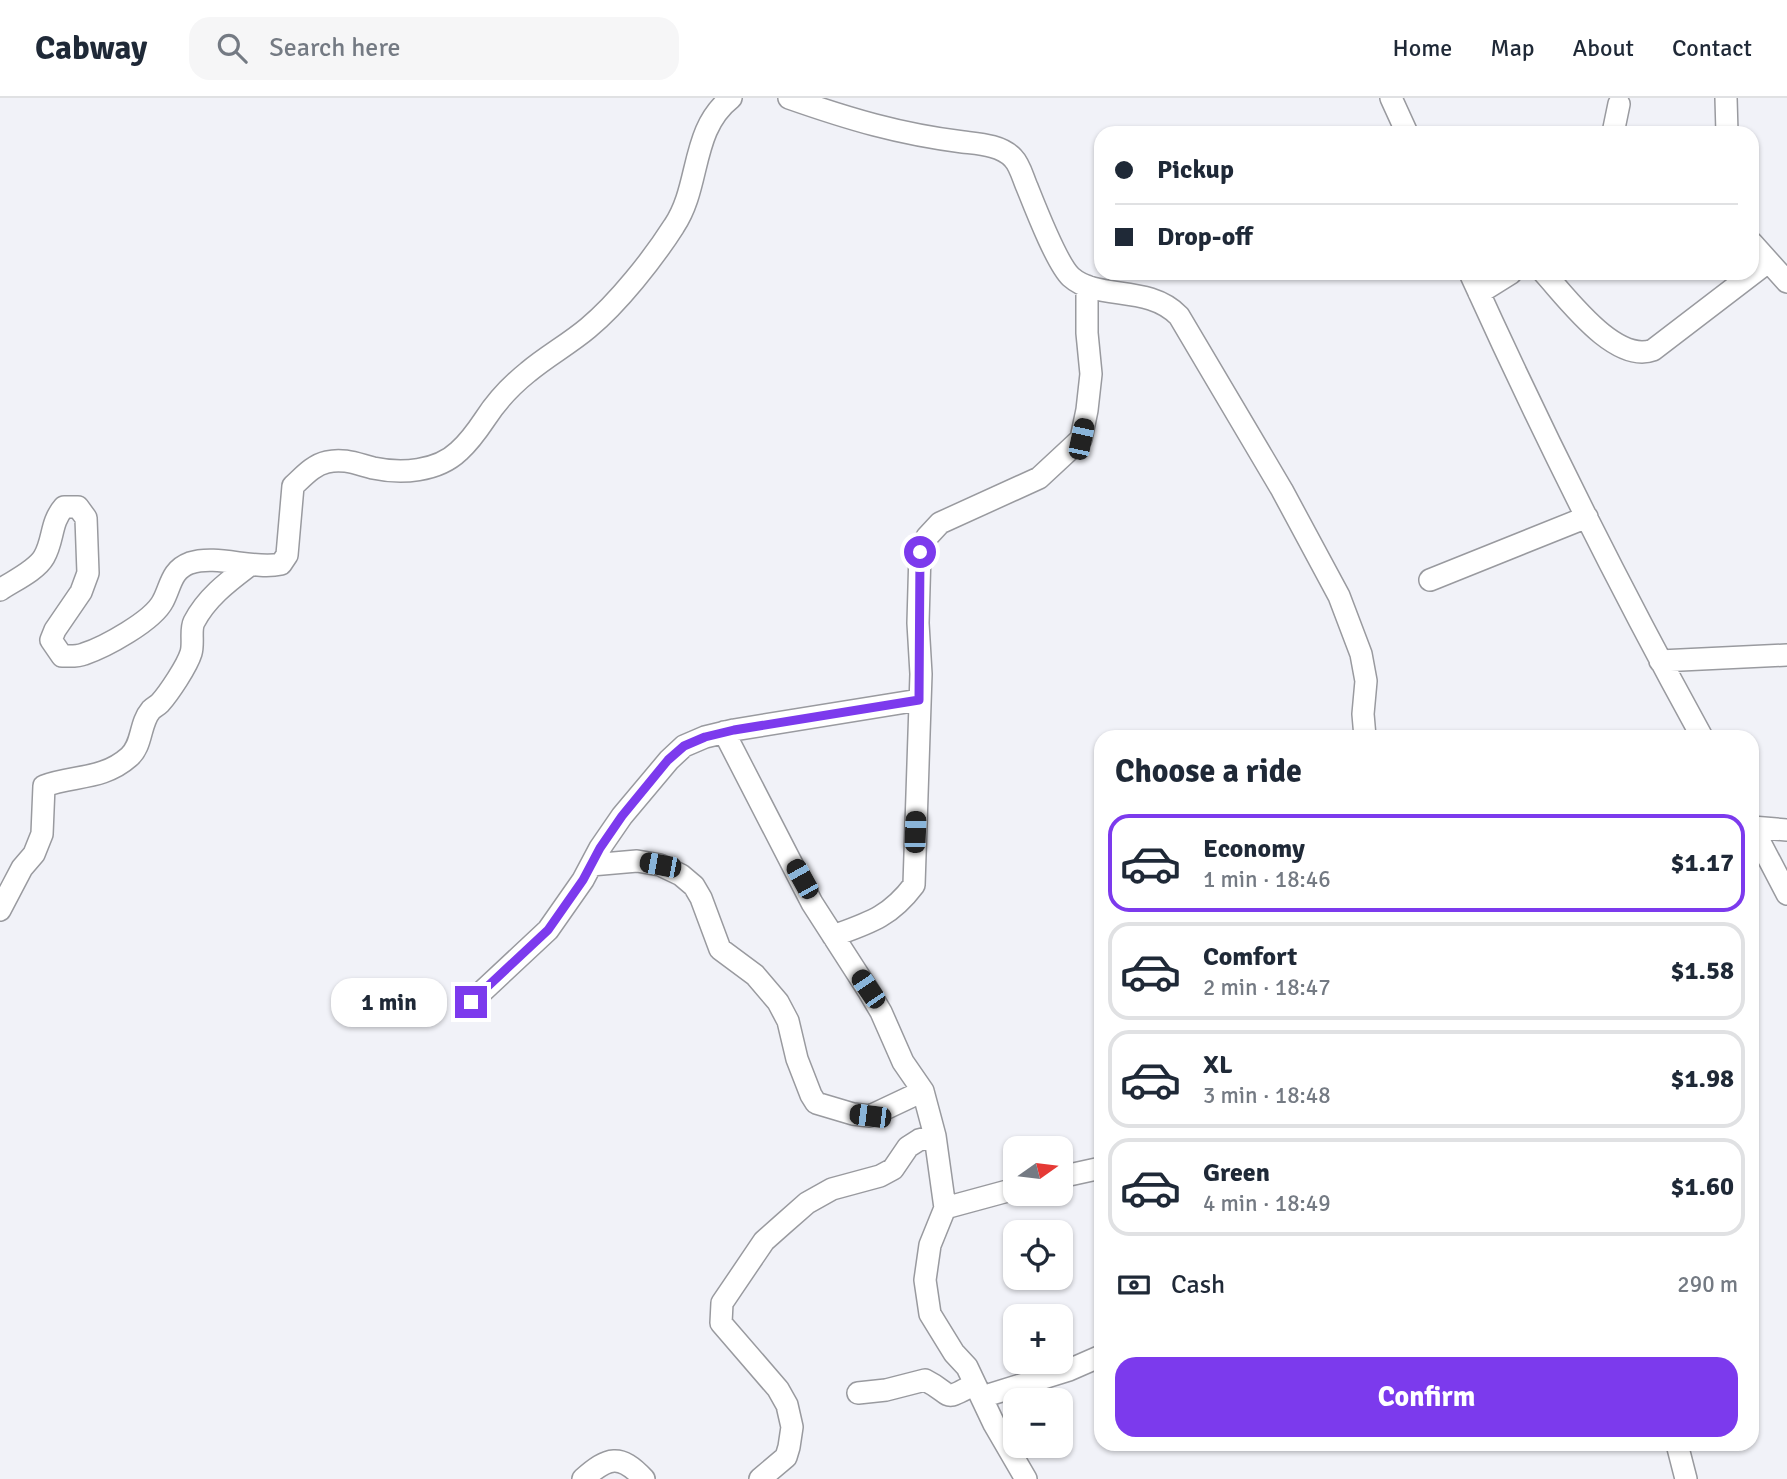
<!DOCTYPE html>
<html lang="en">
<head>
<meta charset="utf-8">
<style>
  :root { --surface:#fff; --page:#f6f6f7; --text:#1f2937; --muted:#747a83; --line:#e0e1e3; --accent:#7c3aed }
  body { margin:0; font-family:Signika,sans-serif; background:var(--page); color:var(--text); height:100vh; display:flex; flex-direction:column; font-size:26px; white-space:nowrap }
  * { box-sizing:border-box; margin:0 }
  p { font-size:23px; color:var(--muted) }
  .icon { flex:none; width:38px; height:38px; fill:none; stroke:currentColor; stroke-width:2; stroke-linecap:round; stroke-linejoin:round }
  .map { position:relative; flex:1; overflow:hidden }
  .details { position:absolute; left:1094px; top:632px; width:665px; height:721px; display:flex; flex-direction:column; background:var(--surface); border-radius:21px; box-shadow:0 2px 5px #0004 }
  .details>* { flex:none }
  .hud { position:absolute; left:1094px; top:28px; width:665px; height:154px; border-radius:21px; box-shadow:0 2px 5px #0004; display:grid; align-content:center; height:154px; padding:0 21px; background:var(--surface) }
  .needle { width:46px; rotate:76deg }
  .tools { position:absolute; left:1003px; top:1038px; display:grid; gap:14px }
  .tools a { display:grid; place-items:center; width:70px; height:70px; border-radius:14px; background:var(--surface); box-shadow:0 2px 5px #0004; font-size:35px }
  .end { position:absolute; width:32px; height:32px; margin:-16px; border:9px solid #7c3aed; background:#fff; box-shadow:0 0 0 4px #fff }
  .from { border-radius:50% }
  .bubble { position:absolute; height:49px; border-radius:21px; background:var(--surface); box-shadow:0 2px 5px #0004; font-size:23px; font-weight:800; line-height:49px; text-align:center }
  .car { position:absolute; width:21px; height:42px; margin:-21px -10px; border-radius:9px; box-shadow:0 0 5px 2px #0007; background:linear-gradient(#222 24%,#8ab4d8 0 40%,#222 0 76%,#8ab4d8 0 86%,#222 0) }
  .hud b { display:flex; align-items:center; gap:24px; height:66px; font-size:26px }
  .hud b+b { border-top:2px solid var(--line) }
  .hud i { width:18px; height:18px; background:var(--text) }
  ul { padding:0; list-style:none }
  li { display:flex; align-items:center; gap:21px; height:98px; margin:0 14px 10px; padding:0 7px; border:4px solid var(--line); border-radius:21px }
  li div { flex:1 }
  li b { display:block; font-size:26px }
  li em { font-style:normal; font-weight:800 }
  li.on { border-color:var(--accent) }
  li>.icon { width:63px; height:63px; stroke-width:1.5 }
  h2 { padding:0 21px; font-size:32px; line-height:84px }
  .pay { display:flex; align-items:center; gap:18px; height:77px; padding:0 21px; font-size:26px }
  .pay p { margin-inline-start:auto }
  .action { display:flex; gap:14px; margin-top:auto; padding:14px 21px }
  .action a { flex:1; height:80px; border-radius:21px; background:var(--accent); color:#fff; font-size:28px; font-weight:800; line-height:80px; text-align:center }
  header { display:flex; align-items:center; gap:42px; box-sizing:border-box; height:98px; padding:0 35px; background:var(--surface); border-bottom:2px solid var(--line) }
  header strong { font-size:33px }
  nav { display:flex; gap:38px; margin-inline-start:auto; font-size:24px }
  .search { width:490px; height:63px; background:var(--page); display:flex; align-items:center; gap:18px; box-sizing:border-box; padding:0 24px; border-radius:21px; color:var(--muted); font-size:26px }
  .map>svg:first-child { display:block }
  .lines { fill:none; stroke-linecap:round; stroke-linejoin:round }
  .minor-casing { stroke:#999a9f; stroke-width:24 }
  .minor { stroke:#fff; stroke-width:21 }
  .route { stroke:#7c3aed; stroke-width:9 }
</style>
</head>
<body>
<header>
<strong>Cabway</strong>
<div class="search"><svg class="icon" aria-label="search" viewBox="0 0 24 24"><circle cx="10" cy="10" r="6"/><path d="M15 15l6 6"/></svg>Search here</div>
<nav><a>Home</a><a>Map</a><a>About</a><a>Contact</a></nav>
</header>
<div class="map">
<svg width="1787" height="1381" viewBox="0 0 1787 1381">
  <rect width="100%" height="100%" fill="#f1f2f8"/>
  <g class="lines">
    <g class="minor-casing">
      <path id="minor" d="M789,0C849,21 899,36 963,44C979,46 1001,47 1013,60C1020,67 1023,80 1027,89C1035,109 1057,166 1071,179C1098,203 1148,186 1179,218L1282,392L1339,498L1361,556L1366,583L1363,616L1365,639
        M1391,0L1407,35
        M1726,0L1727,35
        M1613,35L1619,6
        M1752,145L1787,184
        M1470,175C1541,332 1619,488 1702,639
        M1544,175C1567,200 1615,266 1653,252L1768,164
        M1479,195L1511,175
        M1430,482L1587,419
        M0,492C13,483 36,473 44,459C54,442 50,425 64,409H78L86,420L88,475L81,494L55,532L51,542L62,558C69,558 77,559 84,556C105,549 153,523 163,503C171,488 171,472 190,465C217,456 253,472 281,466L287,457L293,388C303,379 313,367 327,364C344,360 357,366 373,370C401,376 437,374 459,353C470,343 477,333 485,321C496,304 513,286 528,274C547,258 569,246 588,230C618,205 653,161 674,128C701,88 690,32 731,0
        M1660,563L1787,557
        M724,634L812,805L868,892L881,914L903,964L923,993L935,1038L945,1110L930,1147L925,1182L930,1216L954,1255L967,1269L994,1326L1026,1381
        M1752,729L1787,796
        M1752,729L1787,732
        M591,767L637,763L660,767L681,777L694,788L701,800L720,851L755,877L778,904L788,923L797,961L811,997L816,1005L853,1016L870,1018L923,993
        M0,812L22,770L34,756L42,736L44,688C74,677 103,682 129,659C143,647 139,626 151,612C154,609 157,608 160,605C169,595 187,568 191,555C194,545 190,532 194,524C207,499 229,483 250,467
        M833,838C869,825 890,819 914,787L921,576L918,525L920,454L927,439L940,425L1039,380L1081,341L1087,312L1091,276L1087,235V188
        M471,904L548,832L583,782L600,750L622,718L669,662L684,648L705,639L734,632L919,602
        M1060,1079L1101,1070
        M945,1110L1015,1091
        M858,1295L886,1292L925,1282C955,1297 940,1305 975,1286
        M982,1299L1069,1272L1101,1258
        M1677,1346L1686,1381
        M583,1381C608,1359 620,1355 644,1381
        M760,1381L786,1359L789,1349L792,1329L787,1307L778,1291L721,1225L722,1205L764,1143L782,1127L807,1105L832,1091L880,1078L893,1071L908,1049L919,1042L935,1038"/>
    </g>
    <use href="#minor" class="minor"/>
  </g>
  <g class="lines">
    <path class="route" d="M471,904L548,832L583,782L600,750L622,718L668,662L684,648L705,639L734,632L919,602L920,454"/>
  </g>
</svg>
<div class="tools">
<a><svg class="needle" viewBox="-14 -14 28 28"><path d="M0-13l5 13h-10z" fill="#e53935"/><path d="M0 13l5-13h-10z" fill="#747a83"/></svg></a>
<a><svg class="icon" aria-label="locate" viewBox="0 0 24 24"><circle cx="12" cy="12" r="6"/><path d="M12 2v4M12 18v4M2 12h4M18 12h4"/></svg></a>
<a>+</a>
<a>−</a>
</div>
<i class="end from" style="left:920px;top:454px"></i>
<i class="end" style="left:471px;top:904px"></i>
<div class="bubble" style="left:331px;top:880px;width:116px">1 min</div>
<i class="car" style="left:1081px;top:341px;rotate:12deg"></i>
<i class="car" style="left:915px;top:734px;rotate:2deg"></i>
<i class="car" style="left:660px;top:767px;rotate:281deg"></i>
<i class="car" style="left:802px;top:781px;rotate:331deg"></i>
<i class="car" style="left:868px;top:891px;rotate:326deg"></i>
<i class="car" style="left:870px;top:1018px;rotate:277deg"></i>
<div class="hud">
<b><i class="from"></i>Pickup</b>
<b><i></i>Drop-off</b>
</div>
<section class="details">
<h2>Choose a ride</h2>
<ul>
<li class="on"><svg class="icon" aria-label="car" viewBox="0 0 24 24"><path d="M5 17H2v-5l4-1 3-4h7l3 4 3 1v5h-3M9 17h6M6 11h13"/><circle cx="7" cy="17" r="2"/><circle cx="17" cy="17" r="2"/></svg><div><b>Economy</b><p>1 min · 18:46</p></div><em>$1.17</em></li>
<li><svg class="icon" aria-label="car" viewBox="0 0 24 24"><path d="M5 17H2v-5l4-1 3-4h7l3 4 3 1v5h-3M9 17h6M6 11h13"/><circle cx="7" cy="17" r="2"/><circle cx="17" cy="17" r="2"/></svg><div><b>Comfort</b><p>2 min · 18:47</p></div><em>$1.58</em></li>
<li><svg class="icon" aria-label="car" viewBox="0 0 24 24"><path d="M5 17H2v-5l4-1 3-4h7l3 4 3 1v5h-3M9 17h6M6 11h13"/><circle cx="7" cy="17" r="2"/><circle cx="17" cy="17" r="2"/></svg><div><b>XL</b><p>3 min · 18:48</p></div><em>$1.98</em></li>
<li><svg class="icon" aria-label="car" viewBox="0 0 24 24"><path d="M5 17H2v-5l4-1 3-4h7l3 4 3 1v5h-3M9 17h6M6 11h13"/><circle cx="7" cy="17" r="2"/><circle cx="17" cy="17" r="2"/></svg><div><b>Green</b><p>4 min · 18:49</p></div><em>$1.60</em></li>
</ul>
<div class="pay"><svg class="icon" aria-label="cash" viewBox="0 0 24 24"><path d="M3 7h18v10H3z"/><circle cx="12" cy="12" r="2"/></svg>Cash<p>290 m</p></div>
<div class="action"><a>Confirm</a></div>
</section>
</div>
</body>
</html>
